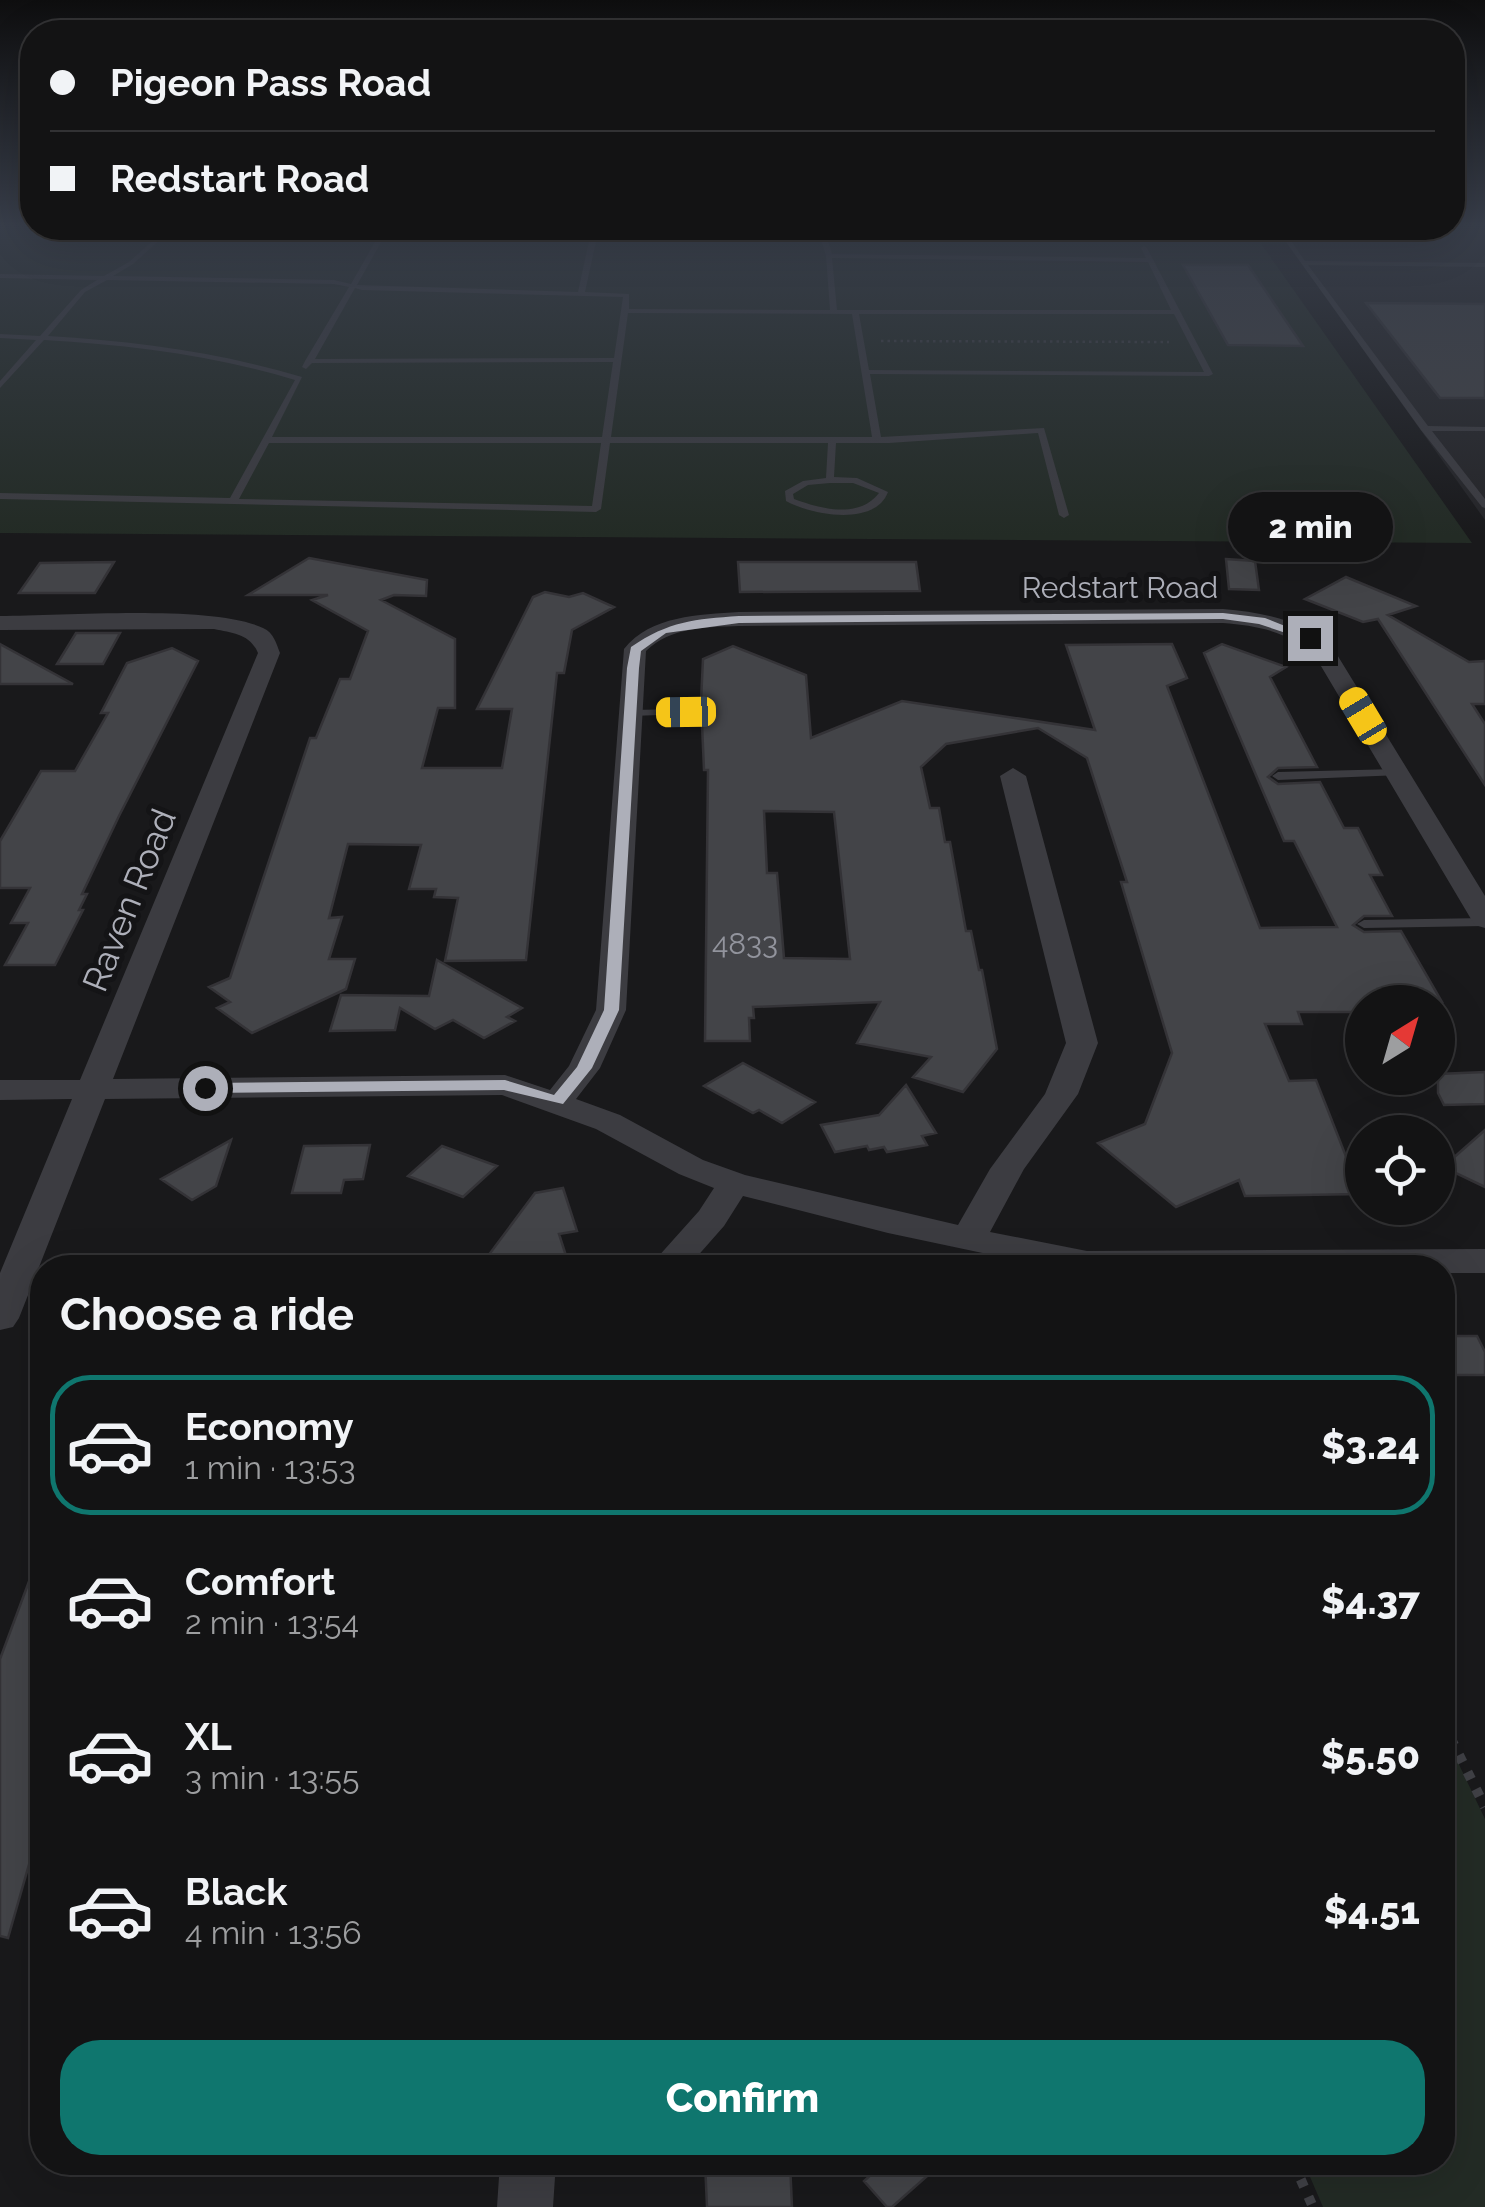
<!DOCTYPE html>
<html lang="en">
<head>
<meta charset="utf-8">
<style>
  :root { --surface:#131314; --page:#1c1c1d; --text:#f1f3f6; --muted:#9d9ea0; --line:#323234; --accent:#0f766e }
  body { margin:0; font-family:Raleway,sans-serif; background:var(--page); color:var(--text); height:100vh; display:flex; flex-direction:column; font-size:38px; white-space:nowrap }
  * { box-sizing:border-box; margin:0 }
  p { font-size:32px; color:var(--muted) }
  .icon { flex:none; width:55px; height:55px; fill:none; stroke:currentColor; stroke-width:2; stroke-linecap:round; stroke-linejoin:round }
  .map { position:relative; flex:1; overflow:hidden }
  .panel { position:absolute; left:30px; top:1255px; width:1425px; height:920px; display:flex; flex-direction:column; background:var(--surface); border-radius:40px; box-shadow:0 10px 40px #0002,0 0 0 2px var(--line) }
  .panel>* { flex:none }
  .hud { position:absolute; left:20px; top:20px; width:1445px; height:220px; border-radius:40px; box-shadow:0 10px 40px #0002,0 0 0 2px var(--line); display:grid; align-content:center; height:220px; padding:0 30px; background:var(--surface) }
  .needle { width:65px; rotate:37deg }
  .buttons { position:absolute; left:1345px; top:985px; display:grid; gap:20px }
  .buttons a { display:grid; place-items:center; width:110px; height:110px; border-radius:50%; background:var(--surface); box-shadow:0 10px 40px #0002,0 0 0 2px var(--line); font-size:50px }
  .end { position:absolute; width:45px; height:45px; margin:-22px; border:12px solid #adafb9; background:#111; box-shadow:0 0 0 5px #111 }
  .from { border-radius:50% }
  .bubble { position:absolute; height:70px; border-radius:35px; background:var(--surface); box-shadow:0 10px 40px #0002,0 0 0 2px var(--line); font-size:32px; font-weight:800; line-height:70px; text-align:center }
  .car { position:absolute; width:30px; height:60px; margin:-30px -15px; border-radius:12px; box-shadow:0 0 8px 2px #0007; background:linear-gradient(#f5c518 24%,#345 0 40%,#f5c518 0 76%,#345 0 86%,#f5c518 0) }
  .hud b { display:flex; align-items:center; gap:35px; height:95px; font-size:38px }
  .hud b+b { border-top:2px solid var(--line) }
  .hud i { width:25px; height:25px; background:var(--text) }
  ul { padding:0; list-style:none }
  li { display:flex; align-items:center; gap:30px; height:140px; margin:0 20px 15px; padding:0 10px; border:5px solid transparent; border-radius:40px }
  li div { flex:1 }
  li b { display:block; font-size:38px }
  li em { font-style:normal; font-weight:800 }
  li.selected { border-color:var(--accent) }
  li>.icon { width:90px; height:90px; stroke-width:1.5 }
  h2 { padding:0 30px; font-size:45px; line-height:120px }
  .primary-button { display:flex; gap:20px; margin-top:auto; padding:20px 30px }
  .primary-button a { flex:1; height:115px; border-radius:40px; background:var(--accent); color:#fff; font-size:40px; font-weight:800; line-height:115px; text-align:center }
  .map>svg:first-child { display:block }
  .built { fill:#252528 }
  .green { fill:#232b25 }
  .building { fill:#434448; stroke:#343337; stroke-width:2.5; fill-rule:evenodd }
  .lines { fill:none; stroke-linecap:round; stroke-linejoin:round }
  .path-far1 { stroke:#404146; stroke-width:2.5; stroke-dasharray:2.5 4; stroke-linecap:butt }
  .path { stroke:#404146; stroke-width:10; stroke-dasharray:8 11; stroke-linecap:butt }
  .service { fill:#3c3c41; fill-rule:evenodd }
  .minor { fill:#3c3c41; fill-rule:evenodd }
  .route { fill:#adafb9 }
  .labels { text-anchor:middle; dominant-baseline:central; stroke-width:10; stroke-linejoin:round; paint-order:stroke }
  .far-street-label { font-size:30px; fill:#adafb9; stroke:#141416 }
  .number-label { font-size:30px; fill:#92949d }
  .street-label { font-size:35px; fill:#adafb9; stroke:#141416 }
</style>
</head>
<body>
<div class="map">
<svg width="1485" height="2207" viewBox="0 0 1485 2207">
  <rect width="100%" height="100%" fill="#19191b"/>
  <path class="built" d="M1485,227V520L1276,228Z"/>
  <path class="green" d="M0,227L1250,228L1472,543L0,533Z
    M1443,1731L1485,1819V2207H1323L1304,2163L1442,2162Z"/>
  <path class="building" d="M1183,265H1248L1303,346L1228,345Z
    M1366,303L1485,304V398H1440Z
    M309,558L427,580L426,596L394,595L381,600L455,639V708H438L422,768H502L512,709H477L533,597L545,592L569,597L583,593L614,607L572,630L564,673H557L526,960L445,961L458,898L434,897L436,889H409L421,845L348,844L329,918L342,917L329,959H355L346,989L252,1033L217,1008L230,1002L209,987L230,978L310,738H316L340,679H350L368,631L312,600L328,595H248Z
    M1226,559L1255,561L1259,590L1229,589Z
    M114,562L95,593H19L40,563Z
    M738,562H916L920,591L740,592Z
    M1346,577L1416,606L1388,615L1469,662L1485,661V704H1472L1485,724V785L1378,619L1363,622L1305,599Z
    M76,633H120L103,664H57Z
    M0,644L73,684H0Z
    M1172,644L1187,678L1167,686L1260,928L1337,927L1294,841H1284L1204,653L1222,644L1286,667L1270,677L1317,767L1278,768L1268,777L1278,784L1320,782L1344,828H1358L1382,875H1370L1392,916H1364L1353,925L1364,932L1401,931L1442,1002H1362V1012H1298L1302,1024H1265L1289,1081L1316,1080L1347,1159L1362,1158V1194L1245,1196L1239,1180L1176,1207L1098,1143L1145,1124L1172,1053L1121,882H1127L1087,758L1038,728L946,744L921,767L930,808H939L945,842H950L966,931H971L979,970H982L997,1049L963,1092L913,1077L931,1057L857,1043L880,1002L753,1007L754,1018H749L750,1041H705L708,770H704L701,701L703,659L733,646L806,675L811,738L902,701L1095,730L1066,645ZM764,811L834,812L850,959L784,958L777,873H767Z
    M172,648L198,661L119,816L82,894H87L79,910H83L55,965H5L28,923H11L30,888H0V841L41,771H75L108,713H101L127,663Z
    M437,960L522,1008L507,1017L515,1021L484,1038L453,1020L435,1029L400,1008L395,1030L330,1031L341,995L429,996Z
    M743,1063L815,1102L782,1123L759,1110L753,1113L704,1086Z
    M1485,1072V1104L1444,1105L1438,1093V1074Z
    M906,1085L936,1133L922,1136L927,1145L887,1152L884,1147L869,1150L867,1146L835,1152L821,1125L879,1115Z
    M1485,1130V1187L1443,1167Z
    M231,1140L216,1186L192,1200L161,1179Z
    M370,1145L363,1179L344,1180L341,1193H292L304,1146Z
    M442,1146L497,1166L463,1197L408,1176Z
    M563,1188L577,1231L559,1234L570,1268H479L535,1193Z
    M1442,1336H1477L1485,1352V1375H1442Z
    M37,1560L42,1561V1819L8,1938L0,1936V1659Z
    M705,2162H790L792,2207H707Z
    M885,2162H943L892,2207H887L864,2181Z"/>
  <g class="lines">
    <path class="path-far1" d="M881,341L1169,342"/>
    <path class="path" d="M1442,1721L1485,1807
      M1293,2162L1313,2207"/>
    <path class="service" d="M167,228H173L133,264L113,276L334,280L351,284L383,228H389L357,285L578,292L591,232L528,230L525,228L824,235L827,237L832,254L1146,258L1141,248L1144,246L1147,248L1213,374L1209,376L870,374L881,437L1044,428L1069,515L1064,518L1059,515L1038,433L889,443H836L834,477L857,478L888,492C875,527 811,515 786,501L785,491L803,481L826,478L828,443H610L601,509L596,512L0,499V493L230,498L295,380C212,355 130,345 44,340L0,388V381L36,340L0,338V334L40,336L81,290L97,280L0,278V274L104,276L129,262ZM598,232L821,239L826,256L830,310L629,309V294L585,292ZM832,258L1148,262L1171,310H837ZM107,280L334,284L349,287L305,361L302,367L306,369L312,363L613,362L602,437H272L302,377C218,352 135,341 48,336L85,292ZM355,288L362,290L623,297L614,358L315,359ZM628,313L852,314L872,437H611ZM859,314H1174L1204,372L869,370ZM269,443H601L592,506L239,499ZM830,483H853L879,493C859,519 821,509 794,499L793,494L808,485Z
      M1276,228H1282L1305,261L1485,263V267L1308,265L1428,426L1485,427V431H1432L1485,499V508L1482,507L1421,430Z
      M686,709L690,710V714L630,716L624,713L630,710Z
      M1397,769L1403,773L1401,775L1278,780L1272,776L1278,772Z
      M1485,918V926L1364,928L1357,924L1364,920Z"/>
    <path class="minor" d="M1223,609C1266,613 1307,620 1336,653L1485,896V928L1475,925L1471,919L1318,661C1293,632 1260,626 1223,623L739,626C706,627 671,627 646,651L626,1010L600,1068L576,1099L620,1115L703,1160L745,1175L958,1225L990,1169L1045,1094L1066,1043L1000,776L1013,768L1026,776L1098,1043L1078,1094L1024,1169L990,1232L1087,1251L1485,1249V1273H1442V1268H1053L888,1233L743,1196L724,1226L687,1268H648L699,1211L714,1188L679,1174L596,1129L502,1095L105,1099L19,1318L13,1327L0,1330V1273L72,1099L0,1100V1080H80L258,653C250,634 233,633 214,629L0,630V616C62,616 213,604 263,628C274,633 276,643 280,653L113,1079L505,1075L550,1090L569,1066L596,1010L624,649C651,615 699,615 739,612Z
      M500,2162H556L553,2207H497Z"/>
  </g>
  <linearGradient id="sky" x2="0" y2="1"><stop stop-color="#0e0e0f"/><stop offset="0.42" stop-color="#383e4a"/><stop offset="1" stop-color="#383e4a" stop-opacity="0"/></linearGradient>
  <rect width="1485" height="536" fill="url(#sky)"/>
  <path class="route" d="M1223,613L1265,618L1315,638L1310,641L1259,624L1223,619L739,623L666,633L641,651L639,668L619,1010L592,1068L563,1104L504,1090L205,1093L197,1088L205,1083L505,1080L554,1095L577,1067L604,1010L627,668L631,647C669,621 695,619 739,616Z"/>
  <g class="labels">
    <g class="far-street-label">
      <text x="1120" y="587">Redstart Road</text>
    </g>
    <g class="number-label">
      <text x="745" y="943">4833</text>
    </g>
    <g class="street-label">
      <text transform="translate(129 900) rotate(-68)">Raven Road</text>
    </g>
  </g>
</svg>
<div class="buttons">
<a><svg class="needle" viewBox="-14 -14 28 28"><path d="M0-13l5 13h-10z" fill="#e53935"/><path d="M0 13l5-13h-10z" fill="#9d9ea0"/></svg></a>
<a><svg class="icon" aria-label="locate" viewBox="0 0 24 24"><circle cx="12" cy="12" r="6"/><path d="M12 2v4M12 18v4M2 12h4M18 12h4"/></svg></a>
</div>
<i class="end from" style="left:205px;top:1088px"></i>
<i class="end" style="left:1310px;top:638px"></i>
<div class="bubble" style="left:1228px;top:492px;width:165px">2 min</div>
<i class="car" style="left:686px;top:712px;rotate:269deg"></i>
<i class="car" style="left:1363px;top:716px;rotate:329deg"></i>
<div class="hud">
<b><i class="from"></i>Pigeon Pass Road</b>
<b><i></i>Redstart Road</b>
</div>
<section class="panel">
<h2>Choose a ride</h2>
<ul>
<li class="selected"><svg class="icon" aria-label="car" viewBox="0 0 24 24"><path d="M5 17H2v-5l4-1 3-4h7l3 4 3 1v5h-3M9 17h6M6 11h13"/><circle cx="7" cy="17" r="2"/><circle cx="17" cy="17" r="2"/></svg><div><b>Economy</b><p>1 min · 13:53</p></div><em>$3.24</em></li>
<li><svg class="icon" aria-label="car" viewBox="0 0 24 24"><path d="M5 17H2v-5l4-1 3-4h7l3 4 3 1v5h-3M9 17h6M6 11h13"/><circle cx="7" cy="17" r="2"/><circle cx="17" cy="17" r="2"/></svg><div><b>Comfort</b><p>2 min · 13:54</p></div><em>$4.37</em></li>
<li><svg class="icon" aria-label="car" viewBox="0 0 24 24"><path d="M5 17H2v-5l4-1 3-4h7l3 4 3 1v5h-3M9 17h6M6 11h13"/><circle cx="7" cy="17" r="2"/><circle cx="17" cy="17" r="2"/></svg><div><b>XL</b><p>3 min · 13:55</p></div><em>$5.50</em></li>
<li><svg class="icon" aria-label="car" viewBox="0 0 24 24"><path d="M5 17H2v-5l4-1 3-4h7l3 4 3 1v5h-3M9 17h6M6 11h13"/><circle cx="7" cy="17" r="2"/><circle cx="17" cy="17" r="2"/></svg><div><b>Black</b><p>4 min · 13:56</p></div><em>$4.51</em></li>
</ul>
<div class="primary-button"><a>Confirm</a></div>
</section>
</div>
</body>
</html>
